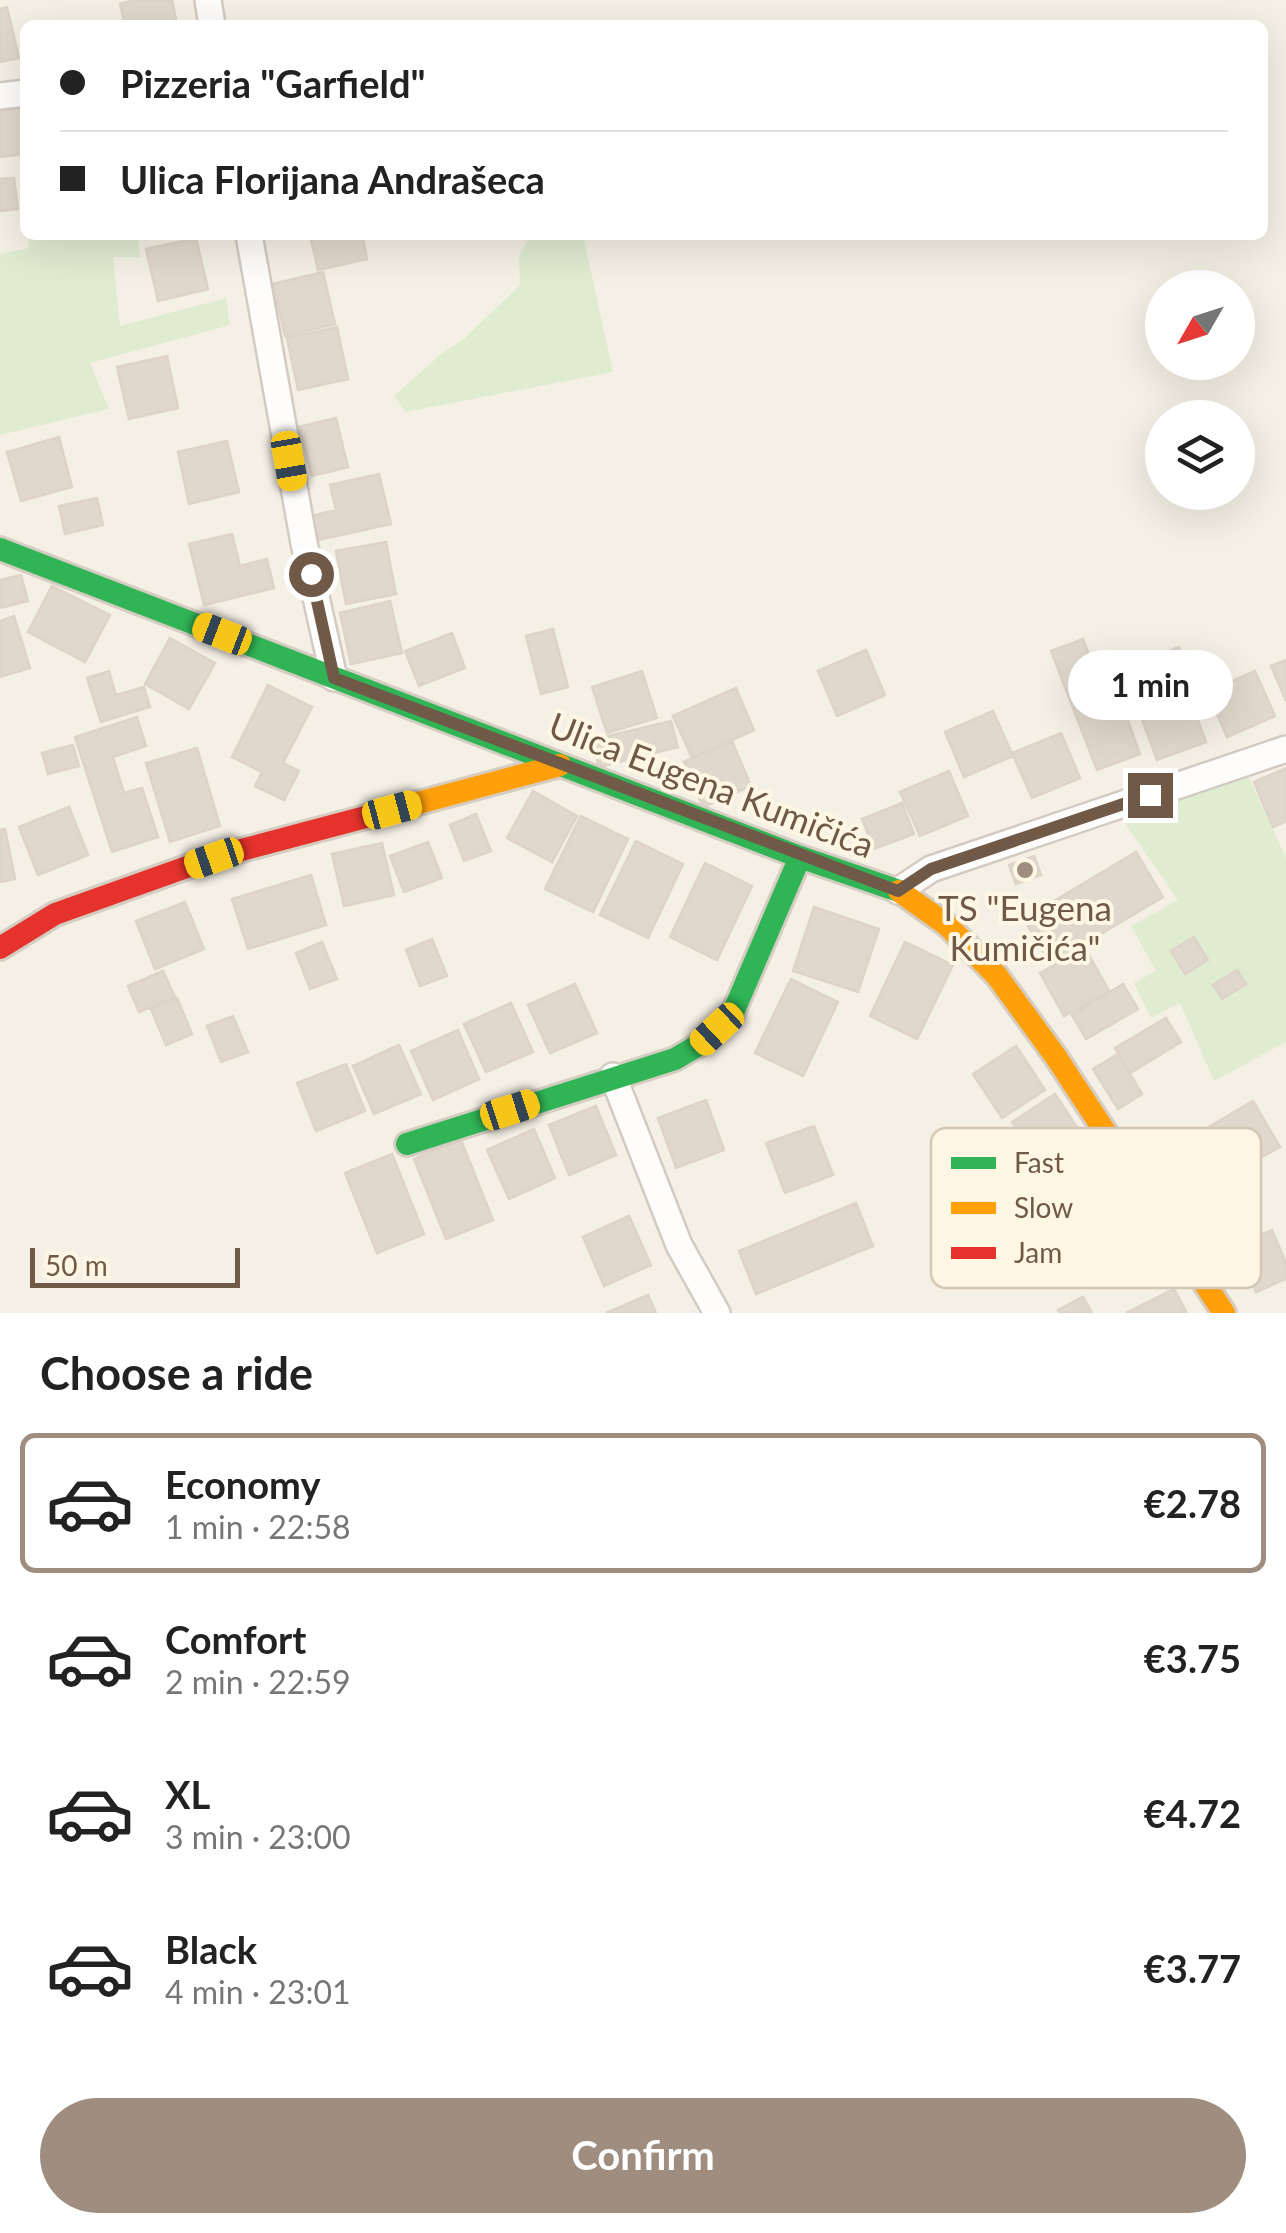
<!DOCTYPE html>
<html lang="en">
<head>
<meta charset="utf-8">
<style>
  :root { --surface:#fff; --page:#f6f6f6; --text:#222; --muted:#767676; --line:#e0e0e0; --accent:#9f8e7f }
  body { margin:0; font-family:Lato,sans-serif; background:var(--page); color:var(--text); height:100vh; display:flex; flex-direction:column; font-size:38px; white-space:nowrap }
  * { box-sizing:border-box; margin:0 }
  p { font-size:32px; color:var(--muted) }
  .icon { flex:none; width:55px; height:55px; fill:none; stroke:currentColor; stroke-width:2; stroke-linecap:round; stroke-linejoin:round }
  .map { position:relative; height:1313px; overflow:hidden }
  .panel { display:flex; flex-direction:column; background:var(--surface); flex:1 }
  .panel>* { flex:none }
  .banner { position:absolute; left:20px; top:20px; width:1248px; height:220px; border-radius:15px; box-shadow:0 10px 40px #0002; display:grid; align-content:center; height:220px; padding:0 40px; background:var(--surface) }
  .needle { width:65px; rotate:231deg }
  .controls { position:absolute; left:1145px; top:270px; display:grid; gap:20px }
  .controls a { display:grid; place-items:center; width:110px; height:110px; border-radius:50%; background:var(--surface); box-shadow:0 10px 40px #0002; font-size:50px }
  .scale { position:absolute; left:30px; bottom:25px; width:210px; box-sizing:border-box; padding-left:10px; border:5px solid #715948; border-top:0; font-size:28px; line-height:35px; white-space:nowrap; color:#715948; -webkit-text-stroke:8px #fff6e4; paint-order:stroke }
  .end { position:absolute; width:45px; height:45px; margin:-22px; border:12px solid #715948; background:#fff; box-shadow:0 0 0 5px #fff }
  .from { border-radius:50% }
  .bubble { position:absolute; height:70px; border-radius:35px; background:var(--surface); box-shadow:0 10px 40px #0002; font-size:32px; font-weight:700; line-height:70px; text-align:center }
  .car { position:absolute; width:30px; height:60px; margin:-30px -15px; border-radius:12px; box-shadow:0 0 8px 2px #0007; background:linear-gradient(#f5c518 24%,#345 0 40%,#f5c518 0 76%,#345 0 86%,#f5c518 0) }
  .banner b { display:flex; align-items:center; gap:35px; height:95px; font-size:38px }
  .banner b+b { border-top:2px solid var(--line) }
  .banner i { width:25px; height:25px; background:var(--text) }
  ul { padding:0; list-style:none }
  li { display:flex; align-items:center; gap:30px; height:140px; margin:0 20px 15px; padding:0 20px; border:5px solid transparent; border-radius:15px }
  li div { flex:1 }
  li b { display:block; font-size:38px }
  li em { font-style:normal; font-weight:700 }
  li.active { border-color:var(--accent) }
  li>.icon { width:90px; height:90px; stroke-width:1.5 }
  h2 { padding:0 40px; font-size:45px; line-height:120px }
  .primary-button { display:flex; gap:20px; margin-top:auto; padding:20px 40px }
  .primary-button a { flex:1; height:115px; border-radius:60px; background:var(--accent); color:#fff; font-size:40px; font-weight:700; line-height:115px; text-align:center }
  .map>svg:first-child { display:block }
  .green { fill:#dfecd0 }
  .building { fill:#e1d8cd; stroke:#ddd3c8; stroke-width:2.5 }
  .lines { fill:none; stroke-linecap:round; stroke-linejoin:round }
  .street-casing { stroke:#d3cbc1; stroke-width:30 }
  .fast-casing { stroke:#d5ccc2; stroke-width:28 }
  .slow-casing { stroke:#d5ccc2; stroke-width:28 }
  .jam-casing { stroke:#d5ccc2; stroke-width:28 }
  .street { stroke:#fefdfb; stroke-width:25 }
  .fast { stroke:#30b455; stroke-width:22 }
  .slow { stroke:#ff9f0a; stroke-width:22 }
  .jam { stroke:#e5322d; stroke-width:22 }
  .route { stroke:#715948; stroke-width:12 }
  .poi-dot { fill:#9f8e7f; stroke:#fff6e4; stroke-width:4 }
  .labels { text-anchor:middle; dominant-baseline:central; stroke-width:8; stroke-linejoin:round; paint-order:stroke }
  .street-label { font-size:35px; fill:#715948; stroke:#fff6e4 }
  .poi-label { font-size:35px; fill:#715948; stroke:#fff6e4 }
  .key { fill:#fff6e4; stroke:#d4c7b5; stroke-width:2.5 }
  .key-label { font-size:28px; fill:#715948 }
</style>
</head>
<body>
<div class="map">
<svg width="1286" height="1313" viewBox="0 0 1286 1313">
  <rect width="100%" height="100%" fill="#f5f0e5"/>
  <path class="green" d="M28,235H138L140,257H113L120,326L226,298L230,325L90,363L109,409L0,435V254L29,248Z
    M531,235H583L613,372L405,412L394,396L440,355L465,338L520,285L519,256Z
    M1243,764L1286,858V1042L1214,1081L1180,1003L1151,1018L1134,983L1156,971L1131,926L1178,900L1114,807Z"/>
  <path class="building" d="M135,0H172L177,25H125L120,4Z
    M7,7L19,58L0,62V9Z
    M25,101V154L0,157V103Z
    M14,178L18,209L0,211V179Z
    M310,235H362L367,259L318,270Z
    M196,238L208,289L158,301L146,249Z
    M323,272L335,324L285,336L273,284Z
    M337,327L348,379L298,390L287,338Z
    M167,356L178,408L129,419L117,367Z
    M336,418L348,467L312,476L299,427Z
    M59,437L72,487L21,501L7,452Z
    M227,441L239,492L189,504L178,452Z
    M379,474L391,524L318,540L312,516L336,510L330,485Z
    M97,498L103,525L65,534L59,506Z
    M232,534L240,566L267,559L274,588L204,605L189,544Z
    M386,542L396,594L346,604L336,551Z
    M21,575L28,601L0,608V580Z
    M52,586L110,615L85,662L28,632Z
    M390,601L402,653L351,664L340,613Z
    M14,616L30,668L0,677V621Z
    M553,629L568,687L541,694L526,636Z
    M452,633L465,668L419,686L405,651Z
    M170,638L215,663L189,709L145,684Z
    M1083,639L1111,714L1124,710L1140,754L1097,770L1051,651Z
    M1179,647L1190,675L1138,695L1127,667Z
    M866,650L885,695L837,716L818,671Z
    M1286,660V701L1271,666Z
    M109,671L116,695L144,687L150,707L101,722L87,678Z
    M642,671L657,718L607,733L592,687Z
    M1255,671L1275,716L1227,737L1207,692Z
    M268,685L312,707L283,763L299,771L284,800L255,786L262,772L232,757Z
    M736,688L754,730L692,758L673,716Z
    M1189,696L1206,742L1157,760L1140,714Z
    M993,711L1013,756L964,777L945,732Z
    M137,717L146,746L113,757L124,793L142,788L158,837L112,852L75,737Z
    M671,721L678,747L599,767L592,740Z
    M1061,733L1080,778L1032,798L1012,753Z
    M732,741L751,786L703,807L684,762Z
    M73,745L79,766L48,774L42,753Z
    M197,748L220,826L170,842L146,763Z
    M1286,768V821L1273,827L1254,782Z
    M949,771L968,816L920,836L900,792Z
    M533,791L577,816L552,862L507,838Z
    M902,803L914,834L874,849L862,819Z
    M69,807L88,855L38,875L19,827Z
    M476,814L491,851L464,861L450,825Z
    M581,816L628,839L593,912L545,889Z
    M5,829L15,879L0,882V830Z
    M636,841L683,864L648,938L600,915Z
    M428,842L442,878L404,892L390,856Z
    M382,843L394,895L344,906L332,854Z
    M1136,852L1163,897L1050,964L1024,919Z
    M1034,856L1041,875L1016,884L1009,865Z
    M705,863L752,886L717,960L670,937Z
    M311,875L326,925L248,949L232,899Z
    M185,902L204,949L155,969L136,921Z
    M814,907L879,929L858,992L793,971Z
    M1194,937L1208,960L1185,974L1171,951Z
    M432,939L447,976L420,986L406,950Z
    M322,942L337,979L310,989L296,953Z
    M905,942L953,965L917,1039L870,1016Z
    M1085,948L1109,991L1064,1016L1040,973Z
    M1237,970L1246,984L1222,999L1213,985Z
    M163,971L175,997L139,1012L128,986Z
    M791,979L838,1002L803,1076L755,1053Z
    M575,984L597,1033L550,1053L528,1005Z
    M1123,984L1138,1009L1086,1039L1072,1015Z
    M177,998L192,1034L166,1045L151,1009Z
    M511,1003L533,1052L486,1072L464,1024Z
    M233,1016L248,1052L221,1062L207,1026Z
    M1166,1018L1181,1042L1130,1073L1115,1048Z
    M458,1030L479,1079L433,1100L411,1051Z
    M399,1045L421,1094L374,1114L353,1066Z
    M1016,1046L1045,1090L1002,1118L973,1074Z
    M1118,1054L1142,1094L1118,1109L1093,1069Z
    M346,1064L365,1111L316,1131L297,1083Z
    M1055,1094L1084,1138L1041,1167L1012,1122Z
    M706,1100L724,1150L676,1168L658,1118Z
    M1253,1101L1280,1147L1235,1172L1209,1127Z
    M596,1106L616,1155L569,1175L549,1125Z
    M814,1126L833,1175L785,1193L766,1143Z
    M534,1129L555,1178L509,1199L487,1150Z
    M461,1140L493,1220L446,1239L414,1159Z
    M392,1154L424,1234L377,1253L345,1173Z
    M856,1203L873,1246L756,1294L739,1251Z
    M629,1216L651,1265L604,1286L583,1237Z
    M1272,1230L1286,1263V1279L1256,1292L1236,1245Z
    M1174,1289L1187,1313H1126Z
    M648,1295L656,1313H606Z
    M1083,1297L1092,1313H1060L1058,1310Z"/>
  <g class="lines">
    <g class="street-casing">
      <path id="street" d="M208,0L212,25
        M0,96L25,93
        M249,235L304,543L334,678
        M898,891L931,869L1286,749
        M613,1076L679,1245L717,1313"/>
    </g>
    <g class="fast-casing">
      <path id="fast" d="M0,549L800,857L899,891
        M407,1144L675,1059L702,1043L732,1015L800,857"/>
    </g>
    <g class="slow-casing">
      <path id="slow" d="M377,814L560,765
        M899,891L947,925L997,976L1056,1057L1224,1313"/>
    </g>
    <g class="jam-casing">
      <path id="jam" d="M0,948L55,914L215,857L377,814"/>
    </g>
    <use href="#street" class="street"/>
    <use href="#fast" class="fast"/>
    <use href="#slow" class="slow"/>
    <use href="#jam" class="jam"/>
  </g>
  <g class="lines">
    <path class="route" d="M311,574L334,678L898,891L931,869L1150,795"/>
  </g>
  <circle class="poi-dot" cx="1025" cy="870" r="10"/>
  <g class="labels">
    <g class="street-label">
      <text transform="translate(712 784) rotate(21)">Ulica Eugena Kumičića</text>
    </g>
    <g class="poi-label">
      <text x="1025" y="907">TS "Eugena<tspan x="1025" dy="40">Kumičića"</tspan></text>
    </g>
  </g>
  <rect x="931" y="1128" width="330" height="160" rx="15" class="key"/>
  <rect x="951" y="1157" width="45" height="12" fill="#30b455"/>
  <rect x="951" y="1202" width="45" height="12" fill="#ff9f0a"/>
  <rect x="951" y="1247" width="45" height="12" fill="#e5322d"/>
  <g class="key-label">
    <text x="1014" y="1173">Fast</text>
    <text x="1014" y="1218">Slow</text>
    <text x="1014" y="1263">Jam</text>
  </g>
</svg>
<div class="controls">
<a><svg class="needle" viewBox="-14 -14 28 28"><path d="M0-13l5 13h-10z" fill="#e53935"/><path d="M0 13l5-13h-10z" fill="#767676"/></svg></a>
<a><svg class="icon" aria-label="layers" viewBox="0 0 24 24"><path d="M12 4l9 5-9 5-9-5zM3 14l9 5 9-5"/></svg></a>
</div>
<div class="scale">50 m</div>
<i class="end from" style="left:311px;top:574px"></i>
<i class="end" style="left:1150px;top:795px"></i>
<div class="bubble" style="left:1068px;top:650px;width:165px">1 min</div>
<i class="car" style="left:289px;top:461px;rotate:170deg"></i>
<i class="car" style="left:222px;top:634px;rotate:291deg"></i>
<i class="car" style="left:392px;top:810px;rotate:75deg"></i>
<i class="car" style="left:214px;top:858px;rotate:251deg"></i>
<i class="car" style="left:717px;top:1029px;rotate:227deg"></i>
<i class="car" style="left:510px;top:1110px;rotate:72deg"></i>
<div class="banner">
<b><i class="from"></i>Pizzeria &quot;Garfield&quot;</b>
<b><i></i>Ulica Florijana Andrašeca</b>
</div>
</div>
<section class="panel">
<h2>Choose a ride</h2>
<ul>
<li class="active"><svg class="icon" aria-label="car" viewBox="0 0 24 24"><path d="M5 17H2v-5l4-1 3-4h7l3 4 3 1v5h-3M9 17h6M6 11h13"/><circle cx="7" cy="17" r="2"/><circle cx="17" cy="17" r="2"/></svg><div><b>Economy</b><p>1 min · 22:58</p></div><em>€2.78</em></li>
<li><svg class="icon" aria-label="car" viewBox="0 0 24 24"><path d="M5 17H2v-5l4-1 3-4h7l3 4 3 1v5h-3M9 17h6M6 11h13"/><circle cx="7" cy="17" r="2"/><circle cx="17" cy="17" r="2"/></svg><div><b>Comfort</b><p>2 min · 22:59</p></div><em>€3.75</em></li>
<li><svg class="icon" aria-label="car" viewBox="0 0 24 24"><path d="M5 17H2v-5l4-1 3-4h7l3 4 3 1v5h-3M9 17h6M6 11h13"/><circle cx="7" cy="17" r="2"/><circle cx="17" cy="17" r="2"/></svg><div><b>XL</b><p>3 min · 23:00</p></div><em>€4.72</em></li>
<li><svg class="icon" aria-label="car" viewBox="0 0 24 24"><path d="M5 17H2v-5l4-1 3-4h7l3 4 3 1v5h-3M9 17h6M6 11h13"/><circle cx="7" cy="17" r="2"/><circle cx="17" cy="17" r="2"/></svg><div><b>Black</b><p>4 min · 23:01</p></div><em>€3.77</em></li>
</ul>
<div class="primary-button"><a>Confirm</a></div>
</section>
</body>
</html>
